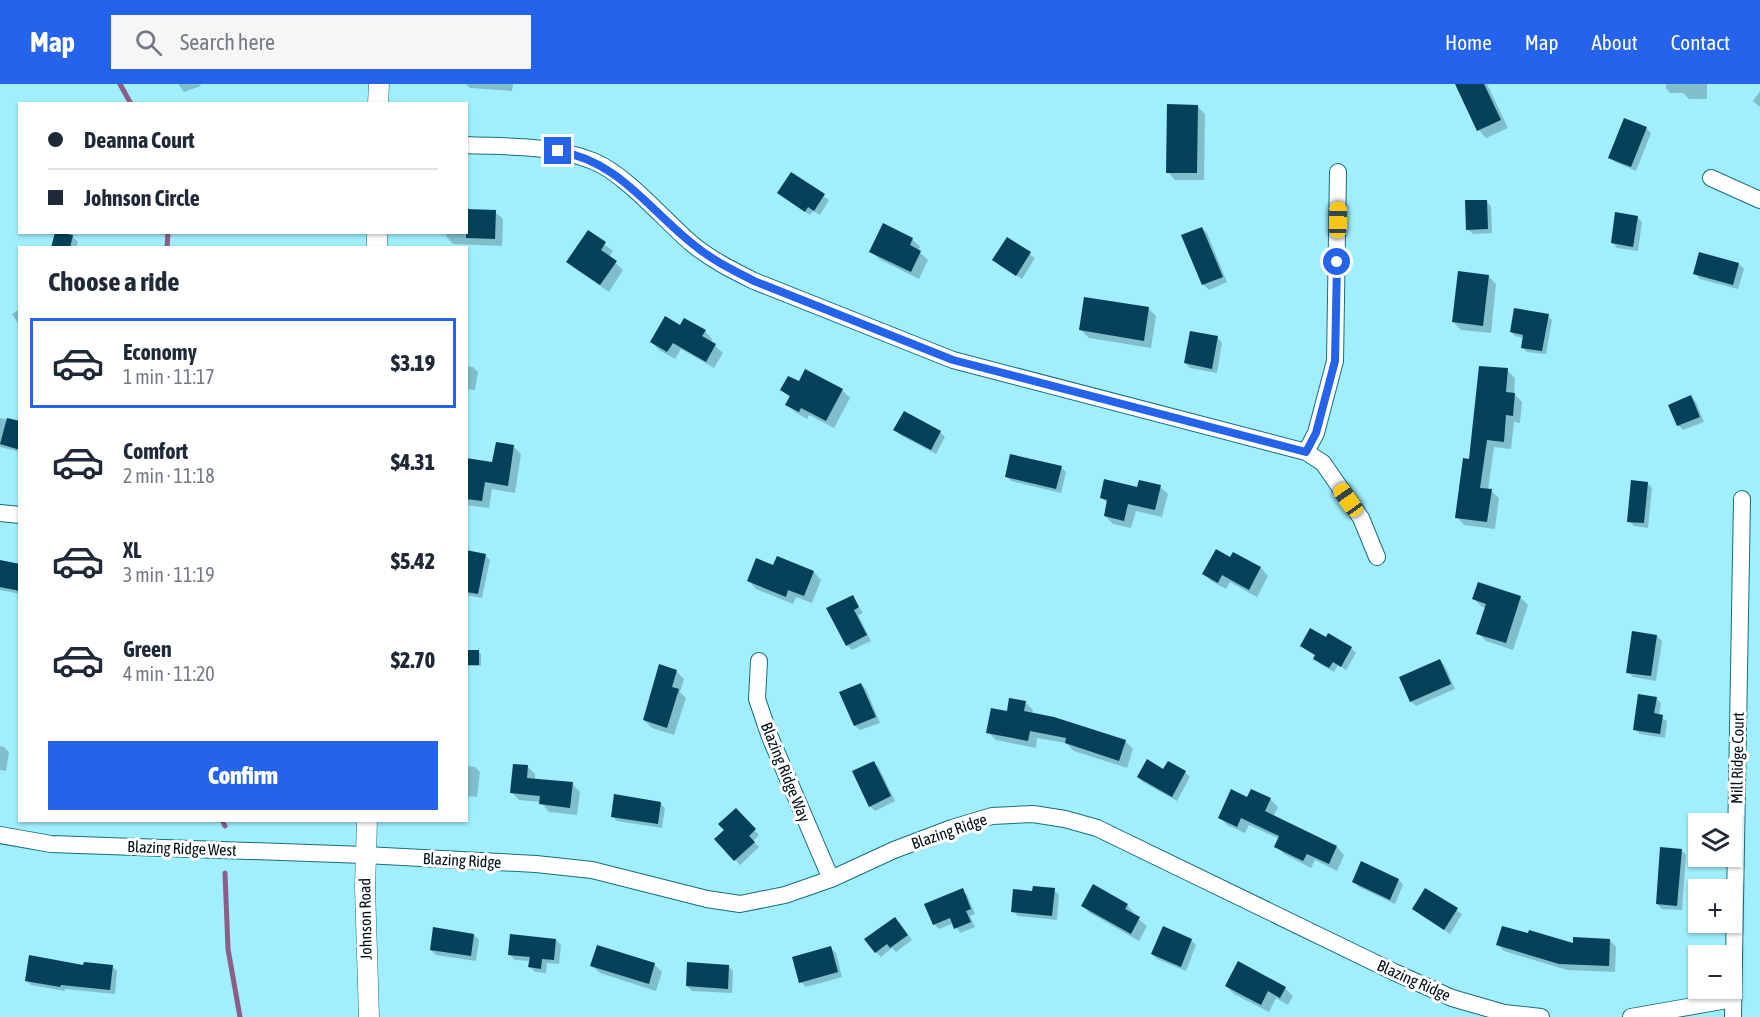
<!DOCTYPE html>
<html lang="en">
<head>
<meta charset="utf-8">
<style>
  :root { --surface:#fff; --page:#f6f6f7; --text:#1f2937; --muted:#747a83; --line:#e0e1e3; --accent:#2563eb }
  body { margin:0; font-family:"Asap Condensed",sans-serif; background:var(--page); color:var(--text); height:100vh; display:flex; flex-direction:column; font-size:22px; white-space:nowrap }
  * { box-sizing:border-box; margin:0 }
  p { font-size:20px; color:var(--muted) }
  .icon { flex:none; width:33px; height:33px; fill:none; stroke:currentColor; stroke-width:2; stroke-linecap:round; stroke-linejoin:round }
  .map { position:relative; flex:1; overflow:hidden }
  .side { position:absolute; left:18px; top:162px; width:450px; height:576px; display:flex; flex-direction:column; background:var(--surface); border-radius:0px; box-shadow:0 2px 4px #0004 }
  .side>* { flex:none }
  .banner { position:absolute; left:18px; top:18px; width:450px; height:132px; border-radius:0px; box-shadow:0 2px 4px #0004; display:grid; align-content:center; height:132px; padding:0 30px; background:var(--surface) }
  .tools { position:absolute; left:1688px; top:729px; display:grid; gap:12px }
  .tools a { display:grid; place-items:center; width:54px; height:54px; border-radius:0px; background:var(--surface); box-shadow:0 2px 4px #0004; font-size:30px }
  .end { position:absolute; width:27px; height:27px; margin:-14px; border:8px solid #2563eb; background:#fff; box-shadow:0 0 0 3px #fff }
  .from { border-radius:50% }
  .car { position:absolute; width:18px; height:36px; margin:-18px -9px; border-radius:8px; box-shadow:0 0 4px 2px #0007; background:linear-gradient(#f5c518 24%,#345 0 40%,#f5c518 0 76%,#345 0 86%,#f5c518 0) }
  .banner b { display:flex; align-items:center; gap:21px; height:57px; font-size:22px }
  .banner b+b { border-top:2px solid var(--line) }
  .banner i { width:15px; height:15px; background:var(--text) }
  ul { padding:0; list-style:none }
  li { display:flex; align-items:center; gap:18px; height:90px; margin:0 12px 9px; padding:0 18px; border:3px solid transparent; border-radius:0px }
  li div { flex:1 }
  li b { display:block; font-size:22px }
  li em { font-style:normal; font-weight:800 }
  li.on { border-color:var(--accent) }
  li>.icon { width:54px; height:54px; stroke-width:1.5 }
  h2 { padding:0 30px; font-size:27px; line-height:72px }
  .button { display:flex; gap:12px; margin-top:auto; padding:12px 30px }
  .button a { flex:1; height:69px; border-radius:0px; background:var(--accent); color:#fff; font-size:24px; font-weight:800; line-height:69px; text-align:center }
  header { display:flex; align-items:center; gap:36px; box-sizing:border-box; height:84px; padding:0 30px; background:var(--accent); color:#fff }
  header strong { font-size:28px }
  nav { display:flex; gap:33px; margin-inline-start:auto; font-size:21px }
  .search { width:420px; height:54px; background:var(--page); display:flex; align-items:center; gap:15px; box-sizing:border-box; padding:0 21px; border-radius:0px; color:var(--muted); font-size:22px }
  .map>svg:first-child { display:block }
  .shadow { fill:#0003 }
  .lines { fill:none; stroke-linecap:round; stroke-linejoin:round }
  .stream { stroke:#8b5e88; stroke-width:5 }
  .building { fill:#06415a }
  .minor-casing { stroke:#196d7c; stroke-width:18 }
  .tertiary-casing { stroke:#196d7c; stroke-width:21 }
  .minor { stroke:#fff; stroke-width:16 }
  .tertiary { stroke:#fff; stroke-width:20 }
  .route { stroke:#2563eb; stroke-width:8 }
  .labels { text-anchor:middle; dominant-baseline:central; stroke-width:6; stroke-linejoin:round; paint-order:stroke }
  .street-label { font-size:16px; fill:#001115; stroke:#fff }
</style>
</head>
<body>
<header>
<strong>Map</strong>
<div class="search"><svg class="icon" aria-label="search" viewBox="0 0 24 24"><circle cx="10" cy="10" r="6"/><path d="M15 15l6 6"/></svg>Search here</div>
<nav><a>Home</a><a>Map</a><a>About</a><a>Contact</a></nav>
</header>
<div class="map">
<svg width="1760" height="933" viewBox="0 0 1760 933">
  <rect width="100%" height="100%" fill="#a1eeff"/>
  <path class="shadow" d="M178,0H200L201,2L184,8Z
    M466,0H513L512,7L470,4Z
    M1457,0H1487L1508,44L1486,54L1479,46Z
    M1666,0H1707V15H1689L1683,9H1670L1666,4Z
    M1760,7V23L1753,17Z
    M1197,22L1205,30L1204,96H1175L1168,88Z
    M1646,44L1651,49L1636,87L1615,78L1610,73Z
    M791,90L829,116L820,131L813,127L810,131L778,109Z
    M1486,117L1491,122L1492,149L1473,150L1468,145Z
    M495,128L503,135L502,162L453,160L446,152V148H466Z
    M1637,133L1642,138L1638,167L1617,164L1613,159Z
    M1202,144L1207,149L1227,198L1209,206L1204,201L1183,152Z
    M57,148L73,153L78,158L76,164H53Z
    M588,148L613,167L609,173L623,186L609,208L576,185L568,178Z
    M912,155L920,163L918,167L928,176L919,195L879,175L871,167Z
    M1008,155L1035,174L1022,195L999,181Z
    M1700,169L1739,180L1744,185L1738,205L1700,195L1695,190Z
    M1488,192L1496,200L1491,249L1461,246L1453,238Z
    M1148,224L1156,232L1151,264L1089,254L1081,246Z
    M20,225V242L12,230Z
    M1548,232L1552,236L1546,270L1527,268L1523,264L1524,254L1515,252L1511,248Z
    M681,243L705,247L712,255L711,258L723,269L714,284L681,265L675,275L659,266L652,258Z
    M1218,254L1222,259L1217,289L1190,284L1185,279Z
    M466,282L473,283L478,288L475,306L466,305Z
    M1507,286L1515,294L1514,310L1522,318L1520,339L1514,338L1511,365L1494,363L1488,406L1491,407L1499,414L1495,445L1464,441L1457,433L1471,377Z
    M800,299L842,306L850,314L834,344L809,331L807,335L795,328L787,320L790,314L782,306Z
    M1691,313L1696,318L1704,338L1683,346L1678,341Z
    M0,334L20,339V368L0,363Z
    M895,346L940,348L945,353L936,370L900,351Z
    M513,362L521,370L515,409L492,405L489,424L466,421V375L494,379Z
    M1061,383L1066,388L1061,409L1011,397L1006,392Z
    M1647,399L1652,404L1648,444L1634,442L1629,437Z
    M1160,403L1168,410L1162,433L1136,427L1131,444L1113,440L1105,432L1108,420L1101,413Z
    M466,467L485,471L490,476L482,514L466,511Z
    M1234,470L1261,484L1268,492L1257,513L1230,498L1226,505L1211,497L1204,490L1231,475Z
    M778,474L814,488L821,496L812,519L796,513L793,520L756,505L749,497L774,483Z
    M0,477L20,481V510L0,506Z
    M852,513L863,529L858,531L871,557L852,566L847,561Z
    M1520,513L1528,521L1513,566L1486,557L1478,549L1486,524L1482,523L1474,515Z
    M1657,552L1662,557L1656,597L1633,593L1628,588Z
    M1302,562L1351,564L1356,569L1346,586L1338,581L1334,588L1320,580L1315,575L1316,572Z
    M466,567L479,568L481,570V582H466Z
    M1440,577L1445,582L1455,605L1416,622L1411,617Z
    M676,587L684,595L680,608L686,614L674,651L652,644L644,636Z
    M861,600L866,605L880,639L860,646L855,642L841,608Z
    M1656,614L1661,619L1659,632L1667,637L1665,654L1640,650L1635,645Z
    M1025,618L1033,626L1032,630L1125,657L1133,665L1127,684L1074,667L1066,659L1037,654L1036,664L996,656L988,648L1008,629Z
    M0,662L4,663L9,668L6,687L0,686Z
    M874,679L879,684L895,717L875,727L870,722Z
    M466,682L475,683L480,688L477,713L466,712Z
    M528,683L535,690V696L572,700L580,708L577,731L549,728L541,718L519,716L511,708Z
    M1164,687L1185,688L1190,693L1177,717L1143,698L1138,693Z
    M1248,715H1270L1278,723L1273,733L1337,763L1344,771L1337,787L1315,776L1311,784L1284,770L1276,762L1280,755L1249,741L1245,749L1227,741L1220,733Z
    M660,719L665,724L662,744L617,737L612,732Z
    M736,726L759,751L753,757L759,763L740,781L716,755L726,746Z
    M1681,766L1686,771L1682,826L1662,825L1657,820Z
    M1362,779L1399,796L1403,801L1395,820L1359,803L1354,798Z
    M962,806L967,811L975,830L970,832L975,843L960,849L954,839L939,845L934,840L926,821Z
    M1054,806L1059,811L1057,836L1018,832L1013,827L1033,809Z
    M1426,806L1462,830L1450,850L1414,825Z
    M1082,821H1127L1134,829L1133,831L1147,842L1139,857L1090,829Z
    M900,840L912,856L896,868L892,864L881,873L876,868Z
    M474,851L479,856L476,877L436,871L431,866Z
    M556,856L561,861L559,880L547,879L546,889L535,888L530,883L531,877L515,876L510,871Z
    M1191,856L1196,861L1186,887L1157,875L1152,870Z
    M1610,856L1616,863L1615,888L1567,886L1504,867L1498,861H1574Z
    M831,864L836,869L842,893L806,903L801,898Z
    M654,880L662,888L656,907L600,889L592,882Z
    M112,882L117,887L115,910L65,905V907L31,901L26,896L85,883Z
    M728,882L733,887L732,909L692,907L687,902Z
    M1226,902L1285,904L1293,912L1288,921L1276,914L1269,928L1234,910Z"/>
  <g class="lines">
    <path class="stream" d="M120,0L131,20
      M167,164L168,148
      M222,736L225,742
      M225,789L228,865L240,933"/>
  </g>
  <path class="building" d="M1455,0H1484L1501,36L1477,47Z
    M1167,20L1198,21L1197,89H1166Z
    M1624,34L1647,43L1631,83L1608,74Z
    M791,88L825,110L814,127L808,123L805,128L777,109Z
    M1465,116H1487L1488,145L1466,146Z
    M466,125L496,126L495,155L466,154Z
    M1615,128L1638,132L1633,163L1611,159Z
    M883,139L913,154L910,161L921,167L911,188L869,168Z
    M1202,143L1223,193L1202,201L1181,151Z
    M588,146L606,158L601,166L617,177L600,201L566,178Z
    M55,148L73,151L70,164H51Z
    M1007,153L1031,168L1016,192L992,176Z
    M1699,168L1739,179L1733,201L1693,190Z
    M1458,187L1489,191L1483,242L1452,238Z
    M1084,213L1149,223L1144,257L1079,246Z
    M1514,224L1549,230L1542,267L1521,264L1523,251L1510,248Z
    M665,232L680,241L684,234L706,246L702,252L716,260L706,278L673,259L667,268L650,258Z
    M1190,247L1218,252L1212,285L1184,279Z
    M1479,282L1508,284L1506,308L1515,309L1513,332L1506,331L1504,358L1487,356L1480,404L1492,405L1487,438L1455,434L1463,374L1469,375Z
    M805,285L843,305L826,337L801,324L799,328L785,321L790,312L780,306L788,292L799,297Z
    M1691,311L1700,333L1677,342L1668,321Z
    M904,327L941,347L931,366L893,346Z
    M7,334L20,337V366L0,360Z
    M496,358L514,361L508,402L485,398L482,417L466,415V374L492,378Z
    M1010,370L1062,382L1056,405L1005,393Z
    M1104,395L1137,403L1139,396L1161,401L1155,426L1128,420L1124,437L1104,432L1107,416L1100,414Z
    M1631,396L1648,398L1644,439L1627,438Z
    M1216,465L1230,473L1233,468L1261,483L1249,506L1222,491L1218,499L1202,490Z
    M466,466L486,470L478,510L466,508Z
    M777,472L814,487L804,512L788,506L786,513L747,497L756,474L773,481Z
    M0,476L20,480V507L0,503Z
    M1478,498L1521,512L1506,559L1476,550L1486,520L1472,515Z
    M853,511L859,523L854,526L867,551L846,562L826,524Z
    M1310,544L1326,553L1328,549L1352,563L1341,583L1333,578L1329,584L1313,575L1315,571L1300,562Z
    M1632,547L1657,551L1651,592L1626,589Z
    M466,566H479V581H466Z
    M1440,575L1451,600L1410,618L1399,593Z
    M659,580L677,586L672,603L679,605L667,644L643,636Z
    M861,599L876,633L854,642L839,608Z
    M1638,610L1657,613L1654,629L1663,631L1660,650L1633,646Z
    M1009,614L1026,617L1024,627L1054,633L1126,656L1119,677L1065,659L1066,654L1030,647L1028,657L986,649L991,624L1007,627Z
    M1147,675L1163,685L1168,677L1186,687L1172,713L1137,693Z
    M874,677L891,712L869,723L852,687Z
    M513,680L528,681L527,694L573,698L570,724L539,720L540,712L510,709Z
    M1231,705L1247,713L1251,705L1271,714L1265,727L1337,762L1329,780L1307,770L1303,777L1274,763L1279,752L1241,734L1237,743L1218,734Z
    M614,710L661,718L658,740L611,733Z
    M736,724L756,745L749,752L755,758L734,777L714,755L724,746L718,740Z
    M1660,763L1682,765L1677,822L1656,820Z
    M1361,777L1399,795L1390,816L1352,798Z
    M1093,800L1128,820L1125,825L1140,833L1131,850L1081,822Z
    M1033,802L1055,804L1052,832L1011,828L1013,805L1032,807Z
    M963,804L971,825L966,827L971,838L954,845L950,834L933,841L924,820Z
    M1425,804L1458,824L1444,846L1412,825Z
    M895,833L908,851L890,864L887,860L875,869L864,855Z
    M1163,842L1192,855L1181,883L1151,870Z
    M1502,842L1528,849L1529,846L1573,859V853L1610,855L1609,882L1559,880L1496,861Z
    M433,843L474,850L471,872L430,866Z
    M510,850L556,855L554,876L542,875L541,885L528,883L530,873L508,871Z
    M597,861L655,879L649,900L590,882Z
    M831,862L838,888L799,899L792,873Z
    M29,871L83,881L84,878L113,881L110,906L61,901L60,903L25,897Z
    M1238,877L1286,903L1280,914L1268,907L1261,921L1225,902Z
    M687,878L729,881L728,905L686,902Z"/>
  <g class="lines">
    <g class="minor-casing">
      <path id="minor" d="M466,61C509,63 553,61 593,77C627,91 663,135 691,159C710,175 732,186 754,197L953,276L1306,368L1323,379L1361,434L1377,473
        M1711,94L1760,116
        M1306,368L1316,349L1335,277L1338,88
        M0,429L20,431
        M759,577L757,615L770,653L831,795
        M0,751L51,760L365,771L536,780L592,786L707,815L740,820L785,811L831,795L894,766L952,744L992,732L1033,730L1065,735L1097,744L1394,888L1452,914L1504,929L1541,933
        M1631,933L1733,915
        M1733,933L1742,415"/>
    </g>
    <g class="tertiary-casing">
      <path id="tertiary" d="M378,20L379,0
        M377,164V148
        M367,736L365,804L369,933"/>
    </g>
    <use href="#minor" class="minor"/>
    <use href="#tertiary" class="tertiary"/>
  </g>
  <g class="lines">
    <path class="route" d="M558,67C619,77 648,125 694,161C712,176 733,186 754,197L953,276L1306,368L1316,349L1335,277L1337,178"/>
  </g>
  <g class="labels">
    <g class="street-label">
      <text transform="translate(1737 674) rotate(-89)">Mill Ridge Court</text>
      <text transform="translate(786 688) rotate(68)">Blazing Ridge Way</text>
      <text transform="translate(949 747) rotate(-19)">Blazing Ridge</text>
      <text transform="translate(182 764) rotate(2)">Blazing Ridge West</text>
      <text transform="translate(462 776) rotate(3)">Blazing Ridge</text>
      <text transform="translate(365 835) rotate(-91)">Johnson Road</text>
      <text transform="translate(1414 896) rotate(24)">Blazing Ridge</text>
    </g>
  </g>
</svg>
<div class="tools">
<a><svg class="icon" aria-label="layers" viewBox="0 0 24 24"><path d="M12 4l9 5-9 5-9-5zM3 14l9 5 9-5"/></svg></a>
<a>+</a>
<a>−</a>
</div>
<i class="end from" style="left:1337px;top:178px"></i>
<i class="end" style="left:558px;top:67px"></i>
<i class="car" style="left:1338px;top:136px;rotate:1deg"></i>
<i class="car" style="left:1348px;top:416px;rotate:325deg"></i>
<div class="banner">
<b><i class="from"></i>Deanna Court</b>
<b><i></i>Johnson Circle</b>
</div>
<section class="side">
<h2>Choose a ride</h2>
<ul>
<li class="on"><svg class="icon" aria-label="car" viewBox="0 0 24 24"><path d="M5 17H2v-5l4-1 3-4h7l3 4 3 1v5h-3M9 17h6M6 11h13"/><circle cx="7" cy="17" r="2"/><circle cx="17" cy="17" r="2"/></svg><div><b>Economy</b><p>1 min · 11:17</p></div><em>$3.19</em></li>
<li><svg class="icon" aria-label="car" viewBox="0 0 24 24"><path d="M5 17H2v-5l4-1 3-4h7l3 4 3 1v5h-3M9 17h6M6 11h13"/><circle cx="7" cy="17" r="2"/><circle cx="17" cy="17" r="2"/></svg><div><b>Comfort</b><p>2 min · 11:18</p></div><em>$4.31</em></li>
<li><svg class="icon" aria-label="car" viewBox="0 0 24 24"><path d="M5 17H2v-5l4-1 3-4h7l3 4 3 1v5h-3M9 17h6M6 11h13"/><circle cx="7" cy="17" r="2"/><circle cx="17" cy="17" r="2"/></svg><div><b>XL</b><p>3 min · 11:19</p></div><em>$5.42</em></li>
<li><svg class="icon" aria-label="car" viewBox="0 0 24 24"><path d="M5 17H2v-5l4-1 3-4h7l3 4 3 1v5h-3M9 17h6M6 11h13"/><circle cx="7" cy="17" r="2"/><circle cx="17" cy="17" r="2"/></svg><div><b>Green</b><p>4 min · 11:20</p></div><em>$2.70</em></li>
</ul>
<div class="button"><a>Confirm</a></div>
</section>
</div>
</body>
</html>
